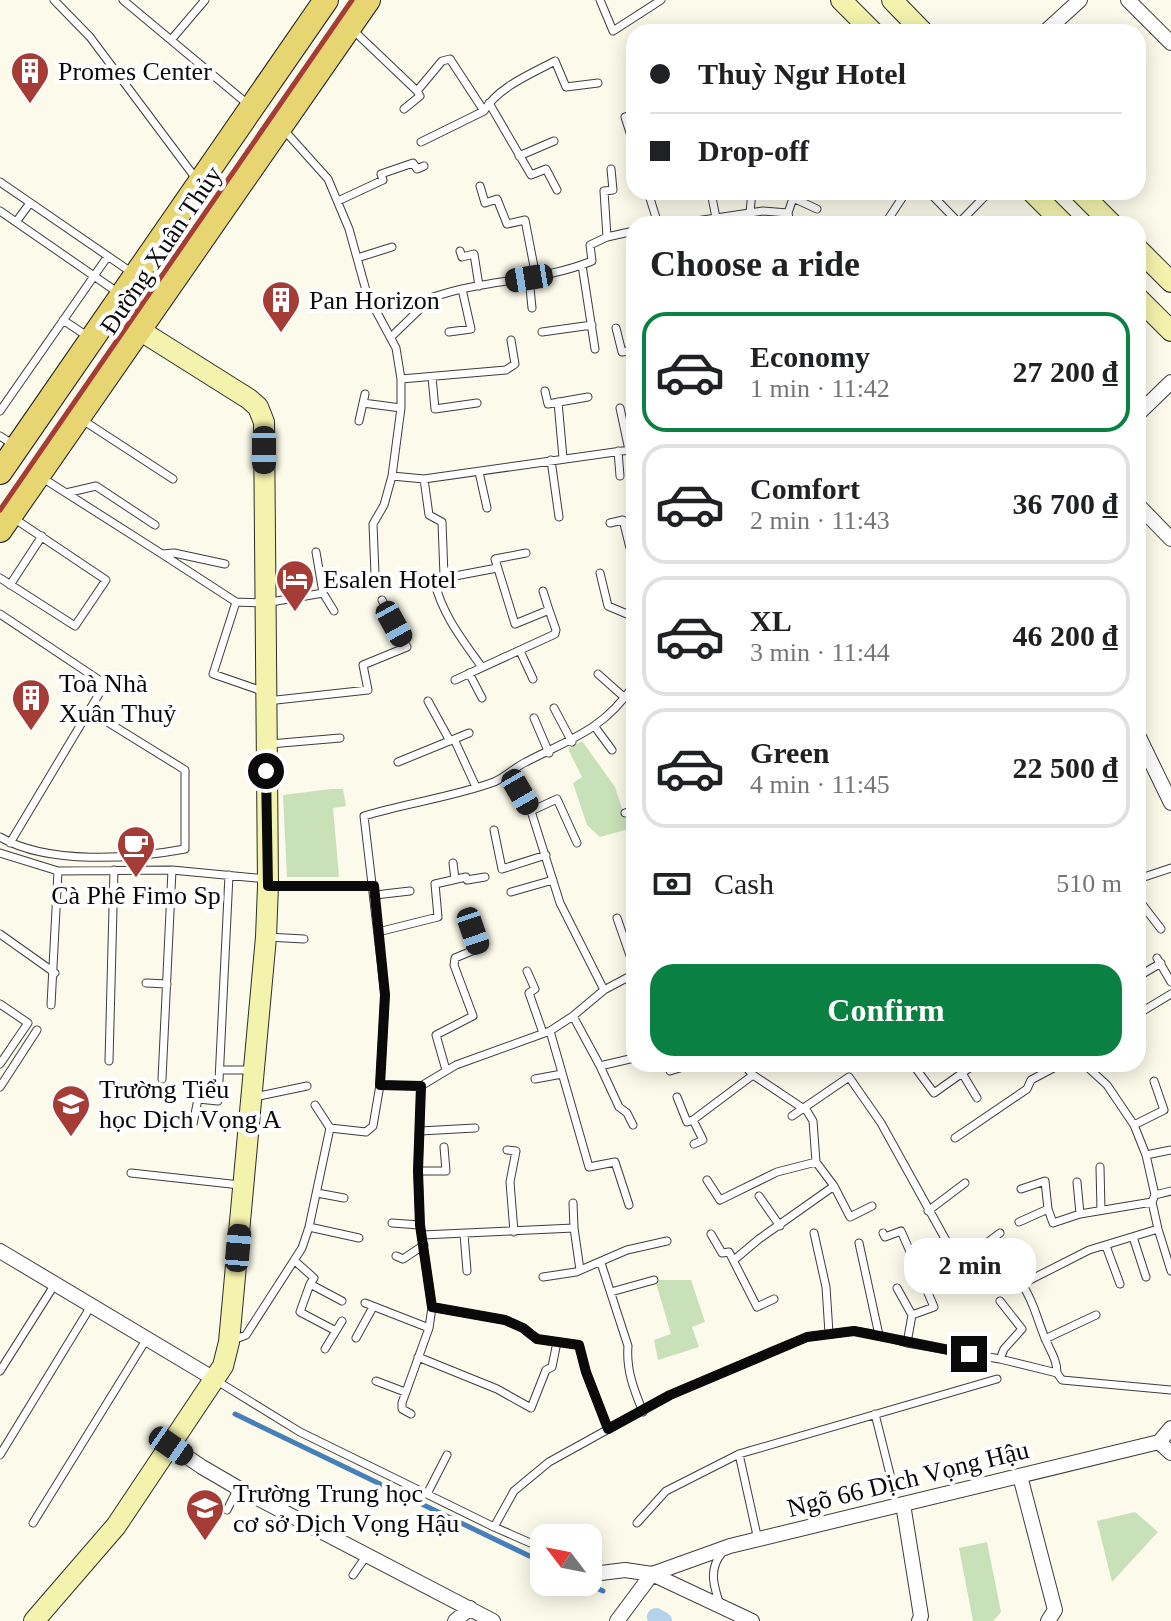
<!DOCTYPE html>
<html lang="en">
<head>
<meta charset="utf-8">
<style>
  :root { --surface:#fff; --page:#f6f6f6; --text:#202124; --muted:#757577; --line:#e0e0e0; --accent:#0b8043 }
  body { margin:0; font-family:"Times New Roman",serif; background:var(--page); color:var(--text); height:100vh; display:flex; flex-direction:column; font-size:30px; white-space:nowrap }
  * { box-sizing:border-box; margin:0 }
  p { font-size:26px; color:var(--muted) }
  .icon { flex:none; width:44px; height:44px; fill:none; stroke:currentColor; stroke-width:2; stroke-linecap:round; stroke-linejoin:round }
  .map { position:relative; flex:1; overflow:hidden }
  .panel { position:absolute; left:626px; top:216px; width:520px; height:856px; display:flex; flex-direction:column; background:var(--surface); border-radius:24px; box-shadow:0 4px 20px #0003 }
  .panel>* { flex:none }
  .hud { position:absolute; left:626px; top:24px; width:520px; height:176px; border-radius:24px; box-shadow:0 4px 20px #0003; display:grid; align-content:center; height:176px; padding:0 24px; background:var(--surface) }
  .needle { width:52px; rotate:302deg }
  .tools { position:absolute; left:530px; top:1524px; display:grid; gap:16px }
  .tools a { display:grid; place-items:center; width:72px; height:72px; border-radius:16px; background:var(--surface); box-shadow:0 4px 20px #0003; font-size:40px }
  .end { position:absolute; width:36px; height:36px; margin:-18px; border:10px solid #0a0a0a; background:#fff; box-shadow:0 0 0 4px #fff }
  .from { border-radius:50% }
  .bubble { position:absolute; height:56px; border-radius:24px; background:var(--surface); box-shadow:0 4px 20px #0003; font-size:26px; font-weight:800; line-height:56px; text-align:center }
  .car { position:absolute; width:24px; height:48px; margin:-24px -12px; border-radius:10px; box-shadow:0 0 6px 2px #0007; background:linear-gradient(#222 24%,#8ab4d8 0 40%,#222 0 76%,#8ab4d8 0 86%,#222 0) }
  .hud b { display:flex; align-items:center; gap:28px; height:76px; font-size:30px }
  .hud b+b { border-top:2px solid var(--line) }
  .hud i { width:20px; height:20px; background:var(--text) }
  ul { padding:0; list-style:none }
  li { display:flex; align-items:center; gap:24px; height:120px; margin:0 16px 12px; padding:0 8px; border:4px solid var(--line); border-radius:24px }
  li div { flex:1 }
  li b { display:block; font-size:30px }
  li em { font-style:normal; font-weight:800 }
  li.on { border-color:var(--accent) }
  li>.icon { width:72px; height:72px; stroke-width:1.5 }
  h2 { padding:0 24px; font-size:36px; line-height:96px }
  .pay { display:flex; align-items:center; gap:20px; height:88px; padding:0 24px; font-size:30px }
  .pay p { margin-inline-start:auto }
  .cta { display:flex; gap:16px; margin-top:auto; padding:16px 24px }
  .cta a { flex:1; height:92px; border-radius:24px; background:var(--accent); color:#fff; font-size:32px; font-weight:800; line-height:92px; text-align:center }
  .map>svg:first-child { display:block }
  .green { fill:#c9e1b8 }
  .lines { fill:none; stroke-linecap:round; stroke-linejoin:round }
  .stream { stroke:#467fba; stroke-width:5 }
  .canal { stroke:#b5d2ed; stroke-width:18 }
  .lane-casing { stroke:#3d3d3d; stroke-width:9 }
  .street-casing { stroke:#3d3d3d; stroke-width:16 }
  .secondary-casing { stroke:#2c2c2c; stroke-width:22 }
  .primary-casing { stroke:#1b1b1b; stroke-width:26 }
  .lane { stroke:#fff; stroke-width:7 }
  .street { stroke:#fff; stroke-width:14 }
  .secondary { stroke:#f4f3ad; stroke-width:20 }
  .primary { stroke:#e6d570; stroke-width:24 }
  .rail { stroke:#a63c36; stroke-width:5 }
  .route { stroke:#0a0a0a; stroke-width:10 }
  .labels { text-anchor:middle; dominant-baseline:central; stroke-width:8; stroke-linejoin:round; paint-order:stroke }
  .poi-label { font-size:26px; fill:#0a0a0a; stroke:#fff; text-anchor:start }
  .street-label { font-size:26px; fill:#0a0a0a; stroke:#fff }
</style>
</head>
<body>
<div class="map">
<svg width="1171" height="1621" viewBox="0 0 1171 1621">
  <rect width="100%" height="100%" fill="#fcfaea"/>
  <path class="green" d="M582,741L615,787L627,823H634V833L632,828L600,837L587,825L573,783L582,777L568,749Z
    M331,789H343L346,806L333,808L339,877H287L283,795Z
    M659,1280H691L705,1322L692,1327L699,1347L658,1360L654,1340L671,1334L656,1283Z
    M1135,1512L1158,1532L1112,1582L1097,1521Z
    M987,1542L1001,1612L993,1621H973L959,1548Z"/>
  <g class="lines">
    <path class="stream" d="M235,1414L544,1563
      M583,1582L603,1591"/>
    <path class="canal" d="M656,1617L663,1621"/>
    <g class="lane-casing">
      <path id="lane" d="M54,0L90,37L197,180
        M123,0L250,106
        M600,0L613,31L661,0
        M354,31L417,91L442,61L450,59L484,111
        M171,40L205,0
        M489,103L531,175L546,169L557,190
        M404,109L420,96L417,91
        M634,114L625,117L634,145
        M284,130L328,179L349,229L367,294L396,348L401,379V408L392,476L384,505L373,524L375,574
        M421,142L484,111C498,87 531,74 555,61L566,87L598,83
        M519,156L554,141
        M0,182L131,272
        M480,186L485,203L497,199L507,224L525,220L536,277
        M648,192L658,224
        M711,192L716,218
        M929,192L960,224
        M793,198L817,209
        M338,201L383,180L381,174L413,163L417,169L424,166
        M0,211L120,294
        M750,212L752,192
        M16,222L30,203
        M959,223L989,192
        M676,224L763,211L788,213
        M790,224L788,213L795,192
        M885,224L906,192
        M607,237L604,191L613,190L611,169
        M460,251L462,257L474,254L479,286
        M357,258L392,247
        M582,265L595,349
        M529,278L532,308
        M63,320L87,336
        M616,328L622,352L634,350
        M449,332L471,329L462,289
        M542,332L592,325
        M391,337L421,308L419,301C434,297 448,292 462,289C506,279 551,278 592,261L590,245L607,237L634,231
        M432,377L435,409L477,403
        M401,379L506,370L515,364L511,340
        M545,391L548,404L588,397
        M558,402L563,458
        M363,403L401,408
        M0,411L108,256
        M81,419L173,479
        M359,421L365,394
        M0,436L15,446
        M618,451L620,476
        M551,460L559,517
        M479,472L487,508
        M392,476L424,479L629,450L620,408
        M41,477L162,554L174,553L225,564
        M424,479L429,515L442,522L444,576
        M66,493L96,486L155,525
        M610,523L623,520L630,548L634,551
        M316,552L323,593L334,611
        M162,554L236,602L213,674L265,692
        M600,573L608,606L634,617
        M0,578L75,626L106,580L12,517
        M10,585L42,536
        M543,591L549,610
        M236,602L265,603L323,593
        M0,614L105,684L10,843
        M520,651L533,679
        M481,666C461,638 442,614 434,580L497,568
        M469,673L482,698
        M598,674L625,698
        M455,680L555,634L556,630L549,610L515,624L495,559L526,553
        M267,701L368,690L363,665L407,647L382,600
        M428,701L450,741
        M554,708L572,742
        M534,718L549,753
        M595,727L612,750
        M454,739L476,787
        M270,744L340,738
        M398,762L469,733
        M509,773L531,811L560,903L604,990
        M531,811L557,799L577,843
        M625,813L634,810
        M494,830L502,869L546,855
        M0,837C48,865 131,859 185,849V770L88,710
        M0,853L58,871L172,870L267,879
        M453,863L455,879
        M1138,879L1171,868
        M271,886H374
        M511,892L553,880
        M375,895L410,891
        M1138,899L1161,929
        M617,918L634,967
        M378,932L438,917L435,884L466,877L467,880L485,877
        M0,934L55,973
        M267,937L304,939
        M1157,958L1171,982
        M1138,965L1144,973L1161,963
        M527,971L535,989L529,993L543,1033
        M146,983L167,984
        M0,1004L28,1023L0,1064
        M51,1005L58,871
        M1138,1014L1171,994
        M573,1016L600,1066L619,1107L627,1113L633,1125
        M550,1031L589,1167L615,1162L629,1205
        M109,1061L114,870
        M743,1064L753,1075L807,1111L813,1121L816,1162L834,1186L850,1217L872,1206
        M600,1066L634,1058
        M914,1066L934,1093L975,1064
        M221,1070H251
        M446,1070L436,1035L473,1016L454,965L455,958L479,948L473,931
        M670,1071L693,1064
        M962,1073L977,1098
        M162,1079L172,870
        M535,1079L562,1074
        M380,1085L421,1086L456,1065L550,1031L573,1016L604,990L634,974
        M0,1087L37,1030
        M254,1097L307,1086
        M677,1097L687,1122L693,1120
        M315,1105L330,1128
        M792,1116L849,1077L881,1123L953,1253L919,1272L934,1307L912,1315L907,1343
        M193,1124L198,1099L218,1101L229,875
        M1134,1125L1164,1110L1154,1081
        M420,1131L475,1128
        M955,1138L1027,1089L1031,1080L1061,1064
        M694,1144L703,1140L693,1120L753,1075
        M507,1150L516,1151L510,1182L514,1232
        M1146,1155L1171,1150
        M1100,1167L1101,1210
        M418,1171H446L444,1147
        M131,1173L240,1185
        M707,1180L720,1200L777,1172L816,1162
        M1077,1182L1080,1214
        M1021,1189L1045,1181L1048,1209L1053,1223L1080,1214L1152,1202
        M317,1193L344,1198
        M1155,1195L1171,1191
        M759,1196L780,1226
        M573,1203L574,1228L580,1270
        M928,1211L965,1183
        M1019,1222L1048,1209
        M392,1223L420,1225
        M309,1227L359,1238
        M1158,1229L1171,1271
        M814,1233L826,1287L829,1333
        M883,1233L885,1237L901,1231L919,1272
        M464,1234L467,1271
        M711,1234L722,1253L729,1252L757,1307L774,1299
        M422,1235L574,1228
        M1133,1237L1146,1277
        M859,1243L879,1335
        M1106,1246L1120,1284
        M396,1256L403,1259L424,1245
        M734,1260L759,1239L834,1186
        M961,1260L974,1274
        M295,1261L314,1278L310,1284L300,1312L336,1331
        M962,1261L1000,1233
        M601,1263L628,1346C626,1370 634,1390 643,1412
        M543,1277L576,1272L627,1250L667,1241
        M310,1284L342,1301
        M897,1288L912,1315
        M611,1292L654,1280
        M1000,1301L1022,1329L1004,1349L1000,1359
        M365,1303L429,1328
        M432,1307L505,1320L523,1328L537,1339L579,1345L586,1372L608,1429
        M356,1338L373,1307
        M1045,1339L1096,1315
        M233,1340L246,1335L302,1248L309,1227L330,1128L366,1132L373,1126L380,1085L385,995L364,816C406,803 453,797 494,782C506,777 515,767 526,762C572,738 602,731 634,685
        M325,1349L342,1321
        M418,1357L497,1389L531,1408L546,1370L552,1367L557,1342
        M0,1371L55,1284
        M1057,1373C1057,1359 1050,1351 1045,1338C1036,1317 1035,1304 1022,1284L1089,1250L1158,1229L1152,1202L1155,1195L1146,1155L1134,1125L1107,1085L1084,1064
        M217,1381L300,1432L494,1527L544,1549
        M376,1381L405,1392
        M411,1414L402,1409V1403L429,1328L432,1307L420,1225L418,1171L421,1086
        M875,1414L890,1474
        M739,1454L758,1540
        M0,1455L91,1306
        M427,1494L447,1455
        M227,1510L238,1488
        M33,1523L146,1340
        M637,1523L666,1491L739,1454L997,1379
        M494,1527L514,1491L549,1462L670,1395L807,1337L854,1331L879,1335L907,1343L1000,1359L1057,1373L1062,1380L1171,1390
        M353,1575L367,1555
        M720,1605C714,1587 708,1569 722,1553"/>
    </g>
    <g class="street-casing">
      <path id="street" d="M1128,0L1171,43
        M1045,32L1080,0
        M1138,414L1171,382
        M1138,505L1171,539
        M1138,735L1171,803
        M0,1251L216,1380
        M1159,1442L1171,1453
        M171,1446L202,1467L238,1488L493,1621
        M1020,1476L1055,1610L1048,1621
        M903,1504L921,1616L919,1621
        M601,1573L625,1570L652,1574L752,1621
        M652,1574L730,1546L1159,1442L1171,1428
        M455,1621L470,1608
        M617,1621L652,1574"/>
    </g>
    <g class="secondary-casing">
      <path id="secondary" d="M841,0L873,32
        M892,0L923,32
        M1032,192L1064,224
        M1080,192L1112,224
        M1138,249L1171,282
        M1138,298L1171,331
        M34,1621L116,1526L223,1366L229,1342L266,937L268,886L264,422L258,407L249,399L141,331"/>
    </g>
    <g class="primary-casing">
      <path id="primary" d="M0,472L326,0
        M0,530L368,0"/>
    </g>
    <use href="#lane" class="lane"/>
    <use href="#street" class="street"/>
    <use href="#secondary" class="secondary"/>
    <use href="#primary" class="primary"/>
    <path class="rail" d="M0,510L352,0"/>
  </g>
  <g class="lines">
    <path class="route" d="M266,771L268,886H374L385,995L380,1085L421,1086L418,1171L420,1225L432,1307L505,1320L523,1328L537,1339L579,1345L586,1372L608,1429L670,1395L807,1337L854,1331L969,1354"/>
  </g>
  <defs>
    <g id="building-pin" transform="scale(2)"><path d="M0 17L-7.5 6A9.5 9.5 0 1 1 7.5 6Z" fill="#a63c36" stroke="#fff"/><path d="M-4-6H4V6H1V3H-1V6H-4ZM-2.5-4.3h1.7v1.8h-1.7ZM.8-4.3h1.7v1.8H.8ZM-2.5-1h1.7V.8h-1.7ZM.8-1h1.7V.8H.8Z" fill="#fff"/></g>
    <g id="hotel-pin" transform="scale(2)"><path d="M0 17L-7.5 6A9.5 9.5 0 1 1 7.5 6Z" fill="#a63c36" stroke="#fff"/><path d="M-6-4.5h1.5V1H6V5H4.5V3h-9V5H-6ZM-4 0a1.8 1.8 0 1 1 3.6 0ZM.5 0V-2.5h3Q6-2.5 6 0Z" fill="#fff"/></g>
    <g id="cafe-pin" transform="scale(2)"><path d="M0 17L-7.5 6A9.5 9.5 0 1 1 7.5 6Z" fill="#a63c36" stroke="#fff"/><path d="M-5.5-4.5H6V0H3Q3 3.5 0 3.5H-2.5Q-5.5 3.5-5.5 0ZM3-3.2v2h1.7v-2ZM-6 4.5H4V6H-6Z" fill="#fff"/></g>
    <g id="school-pin" transform="scale(2)"><path d="M0 17L-7.5 6A9.5 9.5 0 1 1 7.5 6Z" fill="#a63c36" stroke="#fff"/><path d="M0-5L7-2L0 1L-7-2ZM-4 1L0 2.5L4 1V4Q0 6-4 4Z" fill="#fff"/></g>
  </defs>
  <g fill-rule="evenodd">
    <use href="#building-pin" x="30" y="71"/>
    <use href="#building-pin" x="281" y="300"/>
    <use href="#hotel-pin" x="295" y="579"/>
    <use href="#building-pin" x="31" y="698"/>
    <use href="#cafe-pin" x="136" y="845"/>
    <use href="#school-pin" x="71" y="1104"/>
    <use href="#school-pin" x="205" y="1508"/>
  </g>
  <g class="labels">
    <g class="poi-label">
      <text x="58" y="71">Promes Center</text>
      <text x="309" y="300">Pan Horizon</text>
      <text x="323" y="579">Esalen Hotel</text>
      <text x="59" y="683">Toà Nhà<tspan x="59" dy="30">Xuân Thuỷ</tspan></text>
      <text x="136" y="895" text-anchor="middle">Cà Phê Fimo Sp</text>
      <text x="99" y="1089">Trường Tiểu<tspan x="99" dy="30">học Dịch Vọng A</tspan></text>
      <text x="233" y="1493">Trường Trung học<tspan x="233" dy="30">cơ sở Dịch Vọng Hậu</tspan></text>
    </g>
    <g class="street-label">
      <text transform="translate(161 250) rotate(-56)">Đường Xuân Thủy</text>
      <text transform="translate(908 1479) rotate(-14)">Ngõ 66 Dịch Vọng Hậu</text>
    </g>
  </g>
</svg>
<div class="tools">
<a><svg class="needle" viewBox="-14 -14 28 28"><path d="M0-13l5 13h-10z" fill="#e53935"/><path d="M0 13l5-13h-10z" fill="#757577"/></svg></a>
</div>
<i class="end from" style="left:266px;top:771px"></i>
<i class="end" style="left:969px;top:1354px"></i>
<div class="bubble" style="left:904px;top:1238px;width:132px">2 min</div>
<i class="car" style="left:529px;top:278px;rotate:261deg"></i>
<i class="car" style="left:264px;top:450px;rotate:180deg"></i>
<i class="car" style="left:394px;top:624px;rotate:151deg"></i>
<i class="car" style="left:520px;top:792px;rotate:150deg"></i>
<i class="car" style="left:473px;top:931px;rotate:161deg"></i>
<i class="car" style="left:238px;top:1248px;rotate:5deg"></i>
<i class="car" style="left:171px;top:1446px;rotate:125deg"></i>
<div class="hud">
<b><i class="from"></i>Thuỳ Ngư Hotel</b>
<b><i></i>Drop-off</b>
</div>
<section class="panel">
<h2>Choose a ride</h2>
<ul>
<li class="on"><svg class="icon" aria-label="car" viewBox="0 0 24 24"><path d="M5 17H2v-5l4-1 3-4h7l3 4 3 1v5h-3M9 17h6M6 11h13"/><circle cx="7" cy="17" r="2"/><circle cx="17" cy="17" r="2"/></svg><div><b>Economy</b><p>1 min · 11:42</p></div><em>27 200 ₫</em></li>
<li><svg class="icon" aria-label="car" viewBox="0 0 24 24"><path d="M5 17H2v-5l4-1 3-4h7l3 4 3 1v5h-3M9 17h6M6 11h13"/><circle cx="7" cy="17" r="2"/><circle cx="17" cy="17" r="2"/></svg><div><b>Comfort</b><p>2 min · 11:43</p></div><em>36 700 ₫</em></li>
<li><svg class="icon" aria-label="car" viewBox="0 0 24 24"><path d="M5 17H2v-5l4-1 3-4h7l3 4 3 1v5h-3M9 17h6M6 11h13"/><circle cx="7" cy="17" r="2"/><circle cx="17" cy="17" r="2"/></svg><div><b>XL</b><p>3 min · 11:44</p></div><em>46 200 ₫</em></li>
<li><svg class="icon" aria-label="car" viewBox="0 0 24 24"><path d="M5 17H2v-5l4-1 3-4h7l3 4 3 1v5h-3M9 17h6M6 11h13"/><circle cx="7" cy="17" r="2"/><circle cx="17" cy="17" r="2"/></svg><div><b>Green</b><p>4 min · 11:45</p></div><em>22 500 ₫</em></li>
</ul>
<div class="pay"><svg class="icon" aria-label="cash" viewBox="0 0 24 24"><path d="M3 7h18v10H3z"/><circle cx="12" cy="12" r="2"/></svg>Cash<p>510 m</p></div>
<div class="cta"><a>Confirm</a></div>
</section>
</div>
</body>
</html>
